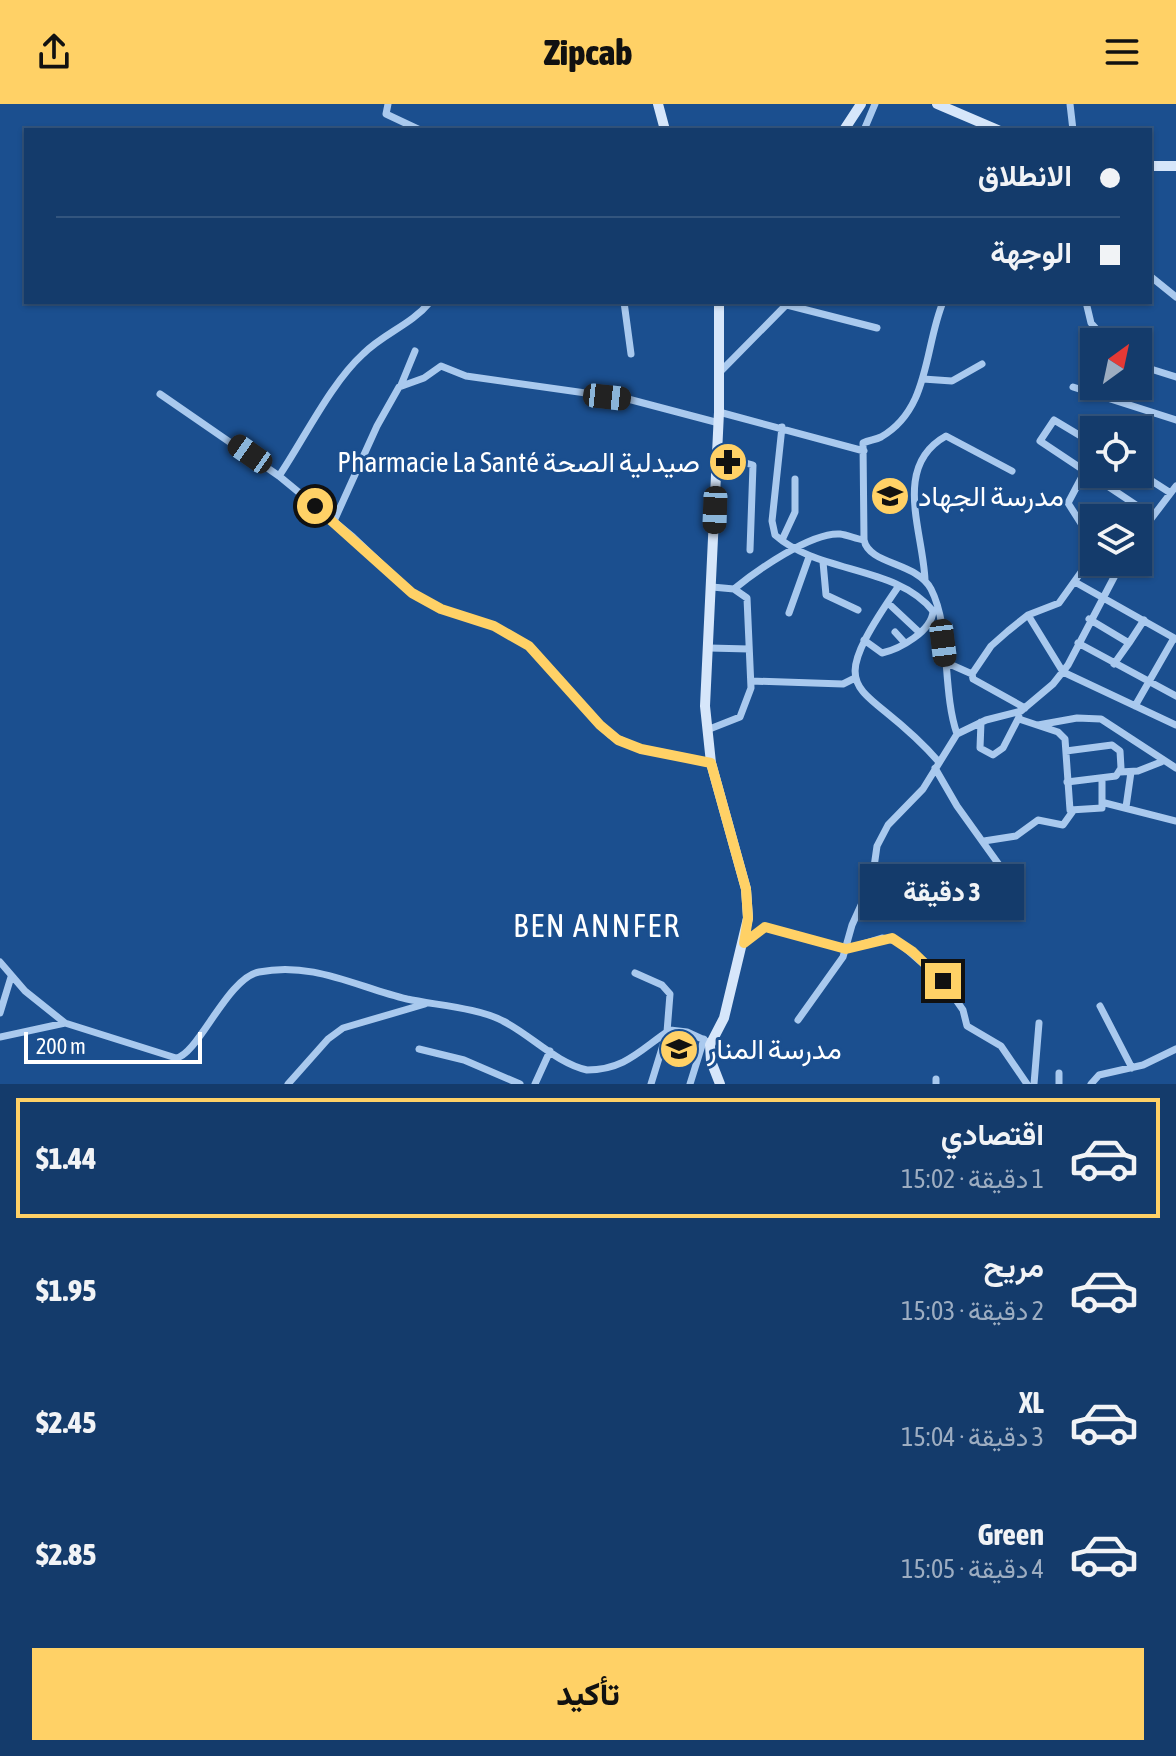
<!DOCTYPE html>
<html lang="ar">
<head>
<meta charset="utf-8">
<style>
  :root { --surface:#143b6b; --page:#1d4271; --text:#f1f3f6; --muted:#9dadc1; --line:#33557e; --accent:#ffd166 }
  body { margin:0; font-family:"Asap Condensed",Vazirmatn,sans-serif; background:var(--page); color:var(--text); direction:rtl; height:100vh; display:flex; flex-direction:column; font-size:30px; white-space:nowrap }
  * { box-sizing:border-box; margin:0 }
  p { font-size:26px; color:var(--muted) }
  .icon { flex:none; width:44px; height:44px; fill:none; stroke:currentColor; stroke-width:2; stroke-linecap:round; stroke-linejoin:round }
  .map { position:relative; height:980px; overflow:hidden; direction:ltr }
  .drawer { display:flex; flex-direction:column; background:var(--surface); flex:1 }
  .drawer>* { flex:none }
  .hud { position:absolute; left:24px; top:24px; width:1128px; height:176px; border-radius:0px; box-shadow:0 2px 6px #0004,0 0 0 2px var(--line); direction:rtl; display:grid; align-content:center; height:176px; padding:0 32px; background:var(--surface) }
  .needle { width:52px; rotate:33deg }
  .fabs { position:absolute; left:1080px; top:224px; display:grid; gap:16px }
  .fabs a { display:grid; place-items:center; width:72px; height:72px; border-radius:0px; background:var(--surface); box-shadow:0 2px 6px #0004,0 0 0 2px var(--line); font-size:40px }
  .scale { position:absolute; left:24px; bottom:20px; width:178px; box-sizing:border-box; padding-left:8px; border:4px solid #fff; border-top:0; font-size:22px; line-height:28px; white-space:nowrap; color:#fff; -webkit-text-stroke:6px #1b4f8f; paint-order:stroke }
  .end { position:absolute; width:36px; height:36px; margin:-18px; border:10px solid #ffd166; background:#111; box-shadow:0 0 0 4px #111 }
  .from { border-radius:50% }
  .bubble { position:absolute; height:56px; border-radius:0px; background:var(--surface); box-shadow:0 2px 6px #0004,0 0 0 2px var(--line); font-size:26px; font-weight:800; line-height:56px; text-align:center; direction:rtl }
  .car { position:absolute; width:24px; height:48px; margin:-24px -12px; border-radius:10px; box-shadow:0 0 6px 2px #0007; background:linear-gradient(#222 24%,#8ab4d8 0 40%,#222 0 76%,#8ab4d8 0 86%,#222 0) }
  .hud b { display:flex; align-items:center; gap:28px; height:76px; font-size:30px }
  .hud b+b { border-top:2px solid var(--line) }
  .hud i { width:20px; height:20px; background:var(--text) }
  ul { padding:14px 0 0; list-style:none }
  li { display:flex; align-items:center; gap:24px; height:120px; margin:0 16px 12px; padding:0 16px; border:4px solid transparent; border-radius:0px }
  li div { flex:1 }
  li b { display:block; font-size:30px }
  li em { font-style:normal; font-weight:800 }
  li.current { border-color:var(--accent) }
  li>.icon { width:72px; height:72px; stroke-width:1.5 }
  .button { display:flex; gap:16px; margin-top:auto; padding:16px 32px }
  .button a { flex:1; height:92px; border-radius:0px; background:var(--accent); color:#111; font-size:32px; font-weight:800; line-height:92px; text-align:center }
  header { display:flex; justify-content:space-between; align-items:center; height:104px; padding:0 32px; background:var(--accent); color:#111; font-size:36px; font-weight:800 }
  .map>svg:first-child { display:block }
  .lines { fill:none; stroke-linecap:round; stroke-linejoin:round }
  .street { stroke:#a9c9ee; stroke-width:7 }
  .secondary { stroke:#d6e6fa; stroke-width:10 }
  .route { stroke:#ffd166; stroke-width:10 }
  .labels { text-anchor:middle; dominant-baseline:central; stroke-width:6; stroke-linejoin:round; paint-order:stroke }
  .poi-label { font-size:28px; fill:#fff; stroke:#1b4f8f; text-anchor:start }
  .quarter-label { font-size:32px; letter-spacing:2px; fill:#fff; stroke:#1b4f8f }
</style>
</head>
<body>
<header><svg class="icon" aria-label="menu" viewBox="0 0 24 24"><path d="M4 6h16M4 12h16M4 18h16"/></svg>Zipcab<svg class="icon" aria-label="share" viewBox="0 0 24 24"><path d="M12 15V3M7 8l5-5 5 5M5 13v7h14v-7"/></svg></header>
<div class="map">
<svg width="1176" height="980" viewBox="0 0 1176 980">
  <rect width="100%" height="100%" fill="#1b4f8f"/>
  <g class="lines">
    <path class="street" d="M388,0L386,10L420,26
      M1070,0L1073,26
      M864,26L875,0
      M1150,172L1176,193
      M624,198L631,250
      M943,198C924,244 930,305 881,333C875,336 869,336 863,339L864,436C869,461 917,458 931,485C951,524 942,587 957,630
      M1086,198L1091,219L1108,238
      M787,201L877,224
      M1138,261L1176,273
      M720,268L789,198
      M923,275L952,277L982,260
      M401,281L415,247
      M1073,283L1176,316
      M160,290L279,372L353,433L412,489L441,505L494,522L529,542L610,631L641,645L711,659
      M719,308L864,347
      M782,323L772,417L775,431C819,470 896,461 933,507C932,527 900,545 882,549L864,536
      M1094,340L1054,316L1040,337L1151,411
      M1094,350L1068,399L1094,440
      M717,351L753,361L750,446
      M1138,368L1169,388
      M279,372C304,335 331,279 363,250C384,229 411,221 430,198
      M1126,414L1147,411
      M334,417L377,322L399,283L424,274L441,262L466,272L628,295L719,319
      M1138,432L1176,382
      M782,436L795,408V375
      M823,458L826,491L858,506
      M925,476C923,427 892,362 946,332L1012,367
      M1075,478L1176,535
      M898,483C816,602 864,572 938,657
      M734,485C756,467 811,428 840,430C848,431 856,435 864,436
      M888,499L920,529
      M789,509L809,453
      M1028,511L1063,568L1176,621
      M1089,515L1129,539L1144,516
      M895,528L905,539
      M1078,539L1176,592
      M709,544L749,545
      M945,558L972,570
      M1114,560L1129,539
      M751,577L843,580L853,575
      M1135,602L1174,534
      M1025,604L973,575L972,570L991,542L1008,527L1028,511L1059,499L1094,450
      M1019,615L1058,628L1065,635L1070,706L1102,704V675
      M981,618L980,644L993,651L1003,644L1019,613
      M1038,621L1077,614L1101,615L1176,664
      M707,626L740,613L751,584L747,494L734,485L712,483
      M1066,647L1112,641L1120,647L1121,664L1116,672L1067,678
      M935,664L957,702L1020,790
      M1120,668L1138,667L1161,658
      M1105,699L1176,717
      M1126,703L1131,668
      M984,737L1016,732L1038,716L1063,721L1073,707
      M744,839L765,823L846,845L882,834L897,837L943,877L963,906L967,922L1001,942L1027,980
      M0,858L25,887L65,919L176,954C198,951 227,874 259,868C312,857 357,883 407,895C435,901 479,904 503,917C531,931 556,959 587,966C626,966 642,944 670,926L687,928L711,939
      M635,869L662,881L670,890L667,928L651,980
      M1100,902L1132,964
      M0,909L11,873
      M798,916L843,853L852,821L872,777L877,742L888,721L923,685L957,630L986,616L1021,607L1053,580L1068,561L1122,458
      M0,933L65,919
      M419,945L464,956L520,980
      M1059,969V980
      M288,980L328,935L343,924L425,900
      M535,980L550,947
      M690,980L704,935
      M936,980V975
      M1034,980L1039,919
      M1091,980L1099,971L1143,961L1176,945"/>
    <path class="secondary" d="M658,0L665,26
      M937,0L998,26
      M844,26L861,0
      M1150,62H1176
      M719,198V308L705,602L711,659L746,785L748,814L724,914L710,941L711,957L720,980"/>
  </g>
  <g class="lines">
    <path class="route" d="M315,402L412,489L441,505L494,522L529,542L600,621L618,636L641,645L711,659L746,785L748,814L744,839L765,823L846,845L892,834L913,848L943,877"/>
  </g>
  <defs>
    <g id="pharmacy-disc" transform="scale(2)"><circle r="9.5" fill="#ffd166" stroke="#1b4f8f"/><path d="M-2-6h4v4h4v4h-4v4h-4v-4h-4v-4h4Z" fill="#111"/></g>
    <g id="school-disc" transform="scale(2)"><circle r="9.5" fill="#ffd166" stroke="#1b4f8f"/><path d="M0-5L7-2L0 1L-7-2ZM-4 1L0 2.5L4 1V4Q0 6-4 4Z" fill="#111"/></g>
  </defs>
  <g fill-rule="evenodd">
    <use href="#pharmacy-disc" x="728" y="358"/>
    <use href="#school-disc" x="890" y="392"/>
    <use href="#school-disc" x="679" y="945"/>
  </g>
  <g class="labels">
    <g class="poi-label">
      <text x="700" y="358" text-anchor="end">Pharmacie La Santé صيدلية الصحة</text>
      <text x="918" y="392">مدرسة الجهاد</text>
      <text x="707" y="945">مدرسة المنار</text>
    </g>
    <g class="quarter-label">
      <text x="597" y="821">BEN ANNFER</text>
    </g>
  </g>
</svg>
<div class="fabs">
<a><svg class="needle" viewBox="-14 -14 28 28"><path d="M0-13l5 13h-10z" fill="#e53935"/><path d="M0 13l5-13h-10z" fill="#9dadc1"/></svg></a>
<a><svg class="icon" aria-label="locate" viewBox="0 0 24 24"><circle cx="12" cy="12" r="6"/><path d="M12 2v4M12 18v4M2 12h4M18 12h4"/></svg></a>
<a><svg class="icon" aria-label="layers" viewBox="0 0 24 24"><path d="M12 4l9 5-9 5-9-5zM3 14l9 5 9-5"/></svg></a>
</div>
<div class="scale">200 m</div>
<i class="end from" style="left:315px;top:402px"></i>
<i class="end" style="left:943px;top:877px"></i>
<div class="bubble" style="left:860px;top:760px;width:164px">3 دقيقة</div>
<i class="car" style="left:607px;top:293px;rotate:96deg"></i>
<i class="car" style="left:250px;top:350px;rotate:305deg"></i>
<i class="car" style="left:715px;top:406px;rotate:182deg"></i>
<i class="car" style="left:943px;top:539px;rotate:173deg"></i>
<div class="hud">
<b><i class="from"></i>الانطلاق</b>
<b><i></i>الوجهة</b>
</div>
</div>
<section class="drawer">
<ul>
<li class="current"><svg class="icon" aria-label="car" viewBox="0 0 24 24"><path d="M5 17H2v-5l4-1 3-4h7l3 4 3 1v5h-3M9 17h6M6 11h13"/><circle cx="7" cy="17" r="2"/><circle cx="17" cy="17" r="2"/></svg><div><b>اقتصادي</b><p>1 دقيقة · 15:02</p></div><em>$1.44</em></li>
<li><svg class="icon" aria-label="car" viewBox="0 0 24 24"><path d="M5 17H2v-5l4-1 3-4h7l3 4 3 1v5h-3M9 17h6M6 11h13"/><circle cx="7" cy="17" r="2"/><circle cx="17" cy="17" r="2"/></svg><div><b>مريح</b><p>2 دقيقة · 15:03</p></div><em>$1.95</em></li>
<li><svg class="icon" aria-label="car" viewBox="0 0 24 24"><path d="M5 17H2v-5l4-1 3-4h7l3 4 3 1v5h-3M9 17h6M6 11h13"/><circle cx="7" cy="17" r="2"/><circle cx="17" cy="17" r="2"/></svg><div><b>XL</b><p>3 دقيقة · 15:04</p></div><em>$2.45</em></li>
<li><svg class="icon" aria-label="car" viewBox="0 0 24 24"><path d="M5 17H2v-5l4-1 3-4h7l3 4 3 1v5h-3M9 17h6M6 11h13"/><circle cx="7" cy="17" r="2"/><circle cx="17" cy="17" r="2"/></svg><div><b>Green</b><p>4 دقيقة · 15:05</p></div><em>$2.85</em></li>
</ul>
<div class="button"><a>تأكيد</a></div>
</section>
</body>
</html>
